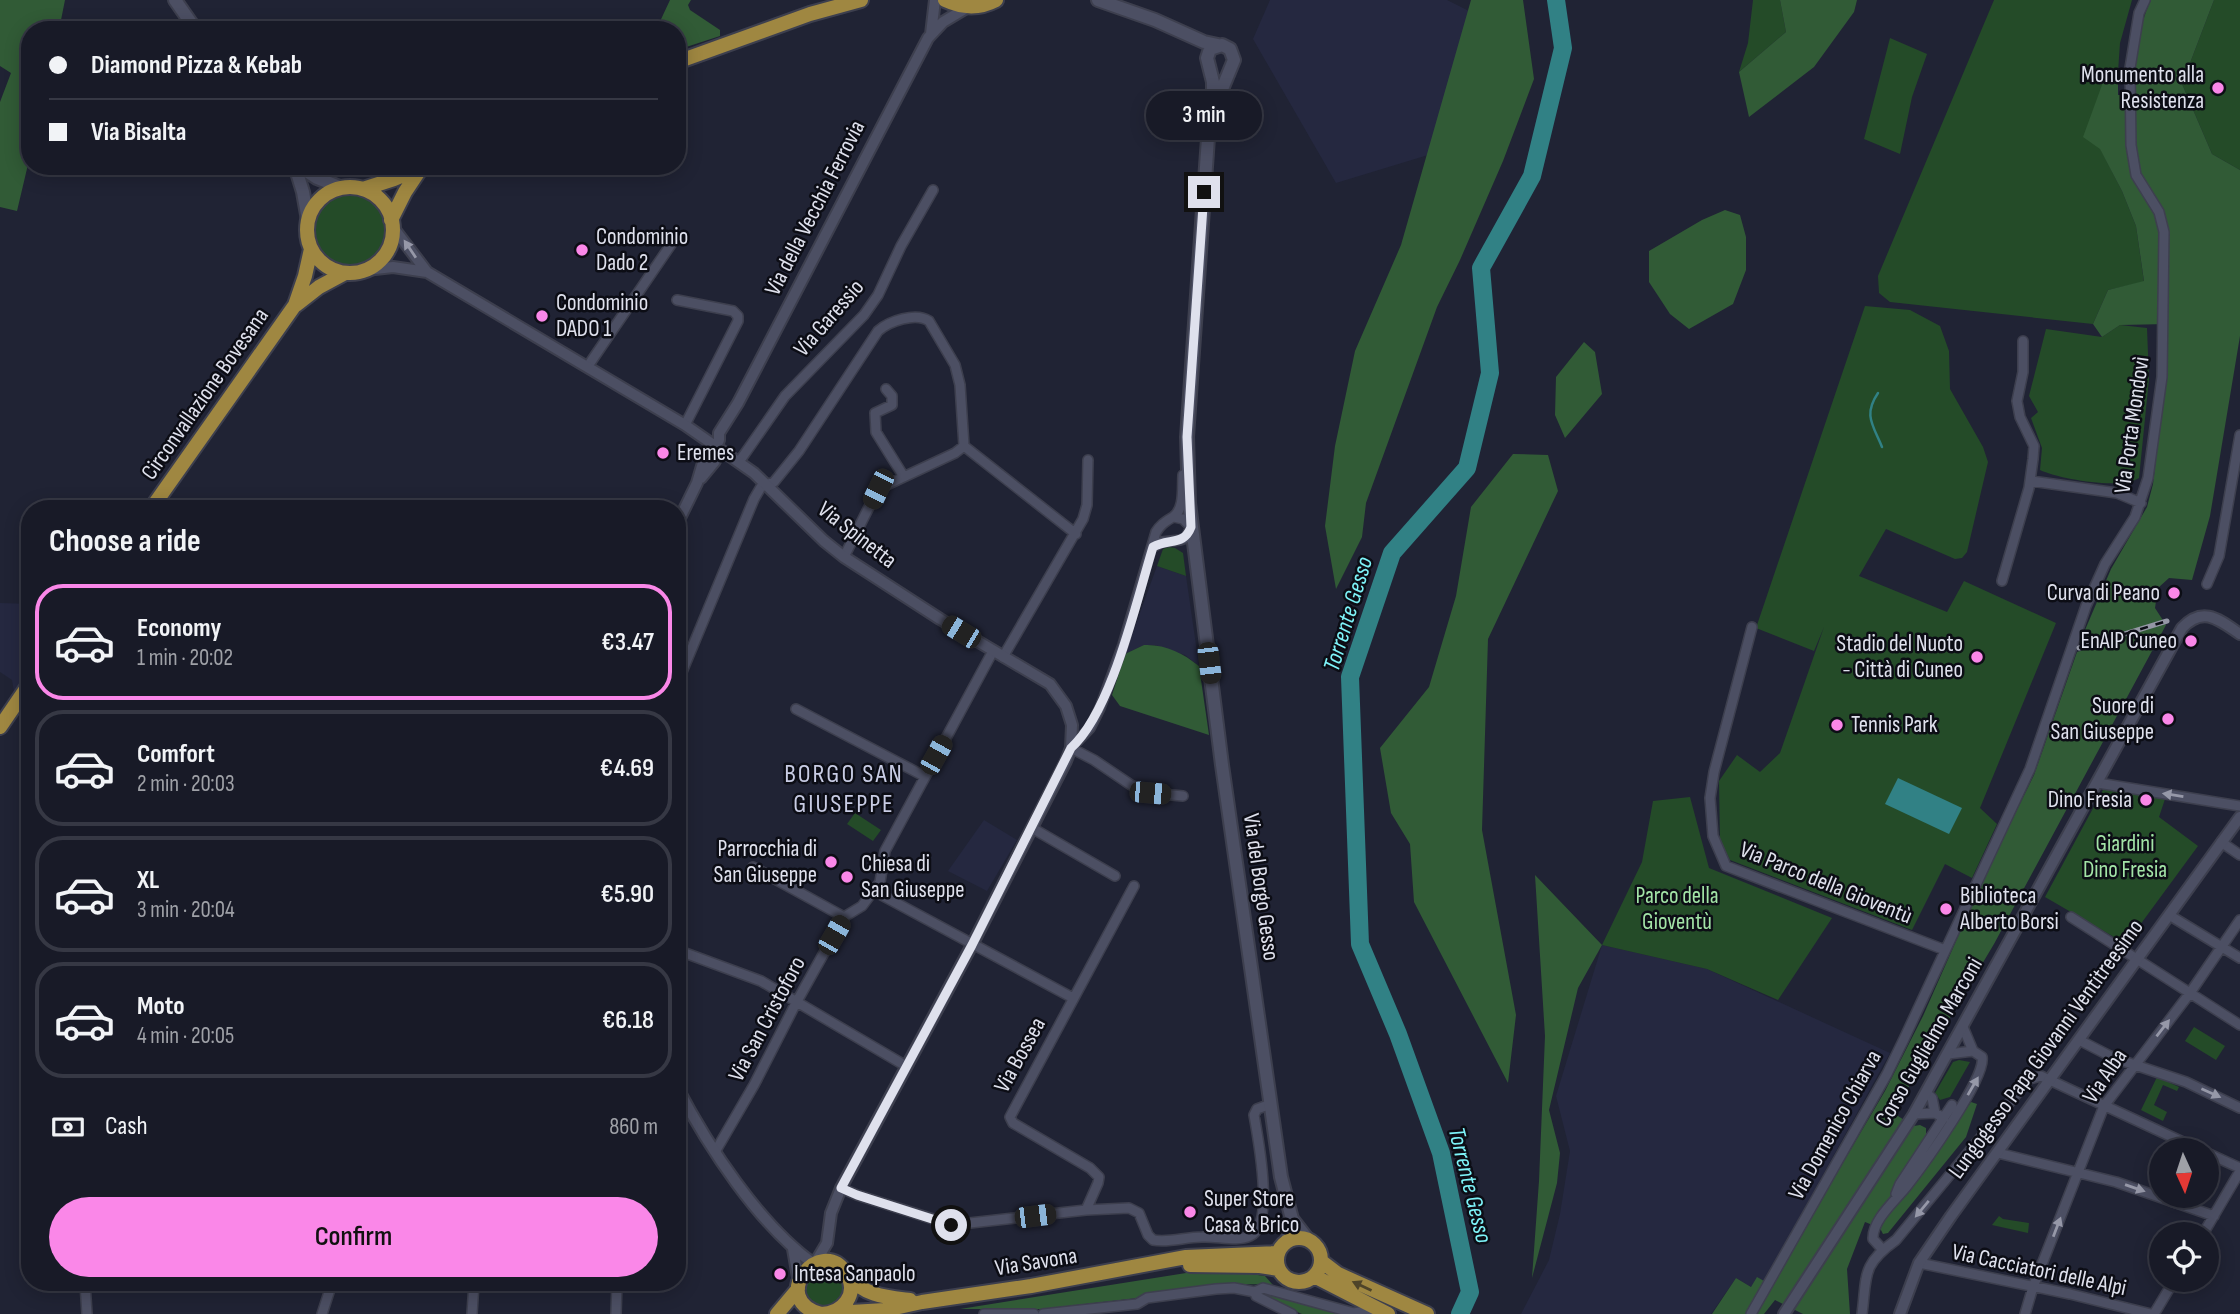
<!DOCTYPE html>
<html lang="en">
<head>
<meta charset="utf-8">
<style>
  :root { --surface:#181a27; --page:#252733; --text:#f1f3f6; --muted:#9fa1a7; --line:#363844; --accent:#fa87e8 }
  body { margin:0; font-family:"Sofia Sans Condensed",sans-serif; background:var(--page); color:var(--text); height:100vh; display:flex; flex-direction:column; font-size:26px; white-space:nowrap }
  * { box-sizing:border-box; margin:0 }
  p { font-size:23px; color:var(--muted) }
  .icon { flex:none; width:38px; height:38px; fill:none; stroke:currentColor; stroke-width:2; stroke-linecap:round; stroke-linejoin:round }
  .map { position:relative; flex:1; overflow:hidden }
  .sheet { position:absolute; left:21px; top:500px; width:665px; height:791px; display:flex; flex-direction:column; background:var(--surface); border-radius:28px; box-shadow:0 4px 18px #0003,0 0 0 2px var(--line) }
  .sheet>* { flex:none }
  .top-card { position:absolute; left:21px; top:21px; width:665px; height:154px; border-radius:28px; box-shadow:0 4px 18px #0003,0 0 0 2px var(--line); display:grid; align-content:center; height:154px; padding:0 28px; background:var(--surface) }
  .needle { width:46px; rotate:177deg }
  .tools { position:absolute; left:2149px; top:1138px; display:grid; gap:14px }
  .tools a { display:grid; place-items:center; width:70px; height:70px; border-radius:50%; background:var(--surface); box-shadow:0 4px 18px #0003,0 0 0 2px var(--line); font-size:35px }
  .end { position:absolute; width:32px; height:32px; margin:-16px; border:9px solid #dfe1ed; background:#111; box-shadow:0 0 0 4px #111 }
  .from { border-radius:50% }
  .bubble { position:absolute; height:49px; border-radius:24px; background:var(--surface); box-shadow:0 4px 18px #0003,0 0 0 2px var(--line); font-size:23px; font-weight:600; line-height:49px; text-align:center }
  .car { position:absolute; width:21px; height:42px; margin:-21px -10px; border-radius:9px; box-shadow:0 0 5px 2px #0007; background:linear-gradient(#222 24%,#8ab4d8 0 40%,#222 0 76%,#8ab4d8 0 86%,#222 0) }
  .top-card b { display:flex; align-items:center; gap:24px; height:66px; font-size:26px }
  .top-card b+b { border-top:2px solid var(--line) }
  .top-card i { width:18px; height:18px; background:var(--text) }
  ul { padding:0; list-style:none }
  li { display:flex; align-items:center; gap:21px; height:116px; margin:0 14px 10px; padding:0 14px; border:4px solid var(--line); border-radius:28px }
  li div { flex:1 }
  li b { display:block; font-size:26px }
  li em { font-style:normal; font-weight:600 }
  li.active { border-color:var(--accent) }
  li>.icon { width:63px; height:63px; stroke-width:1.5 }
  h2 { padding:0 28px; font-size:32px; line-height:84px }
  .pay { display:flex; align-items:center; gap:18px; height:77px; padding:0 28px; font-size:26px }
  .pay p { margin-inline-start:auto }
  .action { display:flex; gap:14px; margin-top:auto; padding:14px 28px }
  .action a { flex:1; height:80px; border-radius:42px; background:var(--accent); color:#111; font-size:28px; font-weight:600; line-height:80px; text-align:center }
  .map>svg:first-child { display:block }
  .built { fill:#252840 }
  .green { fill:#244b28 }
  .forest { fill:#315b36 }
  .water { fill:#318185 }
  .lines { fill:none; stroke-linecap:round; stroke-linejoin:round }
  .stream { stroke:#318185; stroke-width:2.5 }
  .river { stroke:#318185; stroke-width:18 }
  .minor-casing { stroke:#3d3f4e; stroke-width:12 }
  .tertiary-casing { stroke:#3d3f4e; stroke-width:14 }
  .secondary-casing { stroke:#3d3f4e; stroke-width:16 }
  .primary-casing { stroke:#3d3f4e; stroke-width:18 }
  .minor { stroke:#4c4f63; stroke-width:9 }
  .tertiary { stroke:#4c4f63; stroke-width:10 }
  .secondary { stroke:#4c4f63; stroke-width:12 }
  .primary { stroke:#9f8741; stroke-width:14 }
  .rail-casing { stroke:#9497a5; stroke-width:5 }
  .rail { stroke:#0c0d15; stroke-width:2.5; stroke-dasharray:8; stroke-linecap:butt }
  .oneway { fill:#9698a8 }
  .oneway2 { fill:#4e4429 }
  .route { stroke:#dfe1ed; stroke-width:9 }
  .poi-dot { fill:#fa87e8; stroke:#0c0d15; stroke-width:2.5 }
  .labels { text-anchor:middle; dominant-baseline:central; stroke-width:5; stroke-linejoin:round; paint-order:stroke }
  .poi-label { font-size:23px; fill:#dfe1ed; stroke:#0c0d15; text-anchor:start }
  .street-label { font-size:23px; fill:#dfe1ed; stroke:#0c0d15 }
  .park-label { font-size:23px; fill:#a3e5a7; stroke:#0c0d15 }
  .water-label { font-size:24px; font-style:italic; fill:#7ef4f9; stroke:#0c0d15 }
  .quarter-label { font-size:26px; letter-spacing:2px; fill:#c8cce4; stroke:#0c0d15 }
</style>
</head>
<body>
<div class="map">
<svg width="2240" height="1314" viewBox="0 0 2240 1314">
  <rect width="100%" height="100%" fill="#202334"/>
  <path class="built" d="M1270,0H1447L1469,11L1428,155L1336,183L1253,39Z
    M1157,566L1186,576L1199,666L1185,655L1155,645H1144L1125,654Z
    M0,603L30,604V670L14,692L12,680L0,672Z
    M984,820L1017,840L987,891L948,871Z
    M1602,945L1707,969L1890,1053L1764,1282L1751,1287L1736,1278L1711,1314H1521L1549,1260L1560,1214L1570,1151L1556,1096Z"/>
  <path class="green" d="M1753,0H1780L1786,32L1739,72L1748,43Z
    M1994,0H2132L2120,43L2118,72L2106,74L2100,148L2122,191L2136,226L2144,282L2108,290L2093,324L1890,302L1879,293L1878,276Z
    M2214,0H2240V170L2212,154L2182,84Z
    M1890,38L1927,54L1912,97L1900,154L1864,139Z
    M315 230a35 35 0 1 1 70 0a35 35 0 1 1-70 0Z
    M1865,306L1910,310L1940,326L1949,351L1950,389L1983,447L1988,462L1967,552L1962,558L1955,559L1886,529L1859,576L1947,612L1964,581L2056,623L1980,808L1997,824L1972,878L1945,864L1912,930L1730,860L1720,840L1719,781L1737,755L1760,772L1780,753L1824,627L1814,651L1756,628Z
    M2120,325L2147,328L2149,379L2139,478C2121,490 2059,479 2040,470L2042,448L2031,418L2038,412L2029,396L2046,329L2102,337Z
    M180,499H248L220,509H175Z
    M1169,547L1175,548L1183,553L1186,576L1157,566L1163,549Z
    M2104,788L2166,796L2159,817L2198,846L2126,944L2045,897Z
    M1690,797L1709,868L1832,918L1778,1000L1707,969L1602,945L1642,862L1653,801Z
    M855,813L881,830L873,841L847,824Z
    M2194,1027L2225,1046L2216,1060L2185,1041Z
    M1959,1060L1970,1062L1950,1097L1940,1100L1935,1093L1953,1062Z
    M2157,1077L2179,1087L2177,1091L2163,1085L2154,1105L2167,1112L2163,1121L2141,1110Z
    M1999,1216L2003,1219L2029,1223L2028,1233L1992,1225Z
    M805 1289a19 19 0 1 1 38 0a19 19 0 1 1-38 0Z"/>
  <path class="forest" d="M0,0H65L59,30H30V156L17,211L0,207V102L11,73L0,66Z
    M670,0H691L688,5L690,10L720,30V36L677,50V30H656Z
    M1471,0H1523L1534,79L1503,161L1460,260L1437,307L1366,503L1362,537L1336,589L1325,526L1335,446L1355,351L1401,245Z
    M1780,0H1857L1854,12L1814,67L1749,117L1739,72L1786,32Z
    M2151,0H2214L2182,84L2212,154L2240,170V336L2210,516L2192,580L2169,578L2158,588L2155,608L2166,625L1994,944L1893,1113L1914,1126L1920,1125L1926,1128V1143L1937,1151L1971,1102L1977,1104L1966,1137L1888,1233L1883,1234L1880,1228L1865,1222L1847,1269L1850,1314H1803L1775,1300L1764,1314H1712L1736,1278L1751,1287L1757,1277L1771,1285L1885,1091L1923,1016L1986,873L2034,775L2077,652L2092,647L2085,630L2111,569L2147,507L2153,484L2165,381L2168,324L2120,325L2102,337L2093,324L2108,290L2144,281L2136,226L2122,191L2100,149L2083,137L2106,74L2118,72V95H2135C2135,63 2137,29 2151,0Z
    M1725,210L1740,215L1746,237V270L1733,304L1689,329L1670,314L1649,282V251L1702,220Z
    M1584,342L1595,352L1602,394L1565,438L1555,415L1556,377Z
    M1513,454L1548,455L1558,491L1488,639L1482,830L1516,1015L1508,1083L1414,902L1410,844L1391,813L1380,748L1429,687L1456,596L1471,507Z
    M1144,645C1165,644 1183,653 1199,666L1209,735L1120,706L1112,695L1125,654Z
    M1535,875L1602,945L1578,988L1549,1110L1560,1153L1557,1183L1532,1278L1539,1181L1545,1036Z
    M1186,1273H1243L1265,1276L1273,1285C1247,1283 1225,1286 1199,1289C1178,1292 1158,1290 1138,1298L1041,1309H960Z
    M1261,1292L1348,1314H1302L1262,1297Z"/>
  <path class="water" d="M1898,778L1962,808L1949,834L1885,804Z"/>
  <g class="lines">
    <path class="stream" d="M1878,393C1863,415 1873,425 1882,447"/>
    <path class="river" d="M1460,1314L1470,1292L1441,1153L1398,1034L1360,944L1350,677L1392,553L1467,468L1490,373L1481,268L1532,176L1563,48L1556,0"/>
    <g class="minor-casing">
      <path id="minor" d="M677,300L733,311L738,316V321L685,425
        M588,366L672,243
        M886,389L892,396V405L875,413L876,432L904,477
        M739,462L785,396L864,315L878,295L901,246L933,190
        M1183,475C1182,488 1185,509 1173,517C1165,522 1161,524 1156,532L1123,645L1100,708L1090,728L1071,748L1094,760L1131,785L1150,793L1183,796
        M2031,481L2117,493L2141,503
        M1174,517L1183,519L1191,527L1186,538L1180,540
        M1153,547L1162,542L1180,540
        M844,557L878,489L955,453L964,446
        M2002,581L2029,488L2033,459L2034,446L2020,417L2017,401L2023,372V341
        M2207,584L2219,556L2240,435
        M1752,627L1714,772L1710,798L1713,836L1726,866L1945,950
        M1003,657L1083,519L1087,505L1088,460
        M677,684L754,499L761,487L774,482L799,451L878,331C889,321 916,312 929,321L955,365L960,385L964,446L1076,534
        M796,709L924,776
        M2098,783L2240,806
        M1032,828L1115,876
        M2221,842L2240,855
        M753,867L844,917
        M874,891L1073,998
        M2169,915L2240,958
        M2071,917L2240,1025
        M677,950L761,981L906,1066
        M2079,1040L2114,1058L2186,1082L2240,1108
        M1948,1054L1973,1051
        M1926,1093L1932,1098L1935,1113
        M1914,1114L1935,1113L1944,1118
        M715,1152L754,1085L796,1003L844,917L862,906L880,882L885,851L993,651
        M1998,1153L2116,1182L2214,1216
        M2207,1153L2240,1168
        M841,1188L857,1195L952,1225L1086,1210L1129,1208L1139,1213L1148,1235L1153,1240C1169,1243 1185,1237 1202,1237C1216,1236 1238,1242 1250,1236C1275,1225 1258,1138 1254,1115L1257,1109L1271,1104
        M1896,1194L1900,1184L1952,1105
        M1086,1210L1098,1183L1099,1177L1090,1168L1013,1123L1010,1117L1134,886
        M2203,1234L2240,1171
        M1883,1250L1873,1239C1872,1220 1896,1200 1907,1186C1922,1167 1987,1077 1982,1057L1973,1051L1963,1027
        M1919,1263L2070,1294L2151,1314
        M85,1283L87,1314
        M1255,1292L1256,1296L1292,1314
        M322,1314L332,1283
        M472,1314L474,1283
        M616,1314L617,1283
        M984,1314H1034
        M1043,1314L1137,1304L1147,1298L1216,1289L1234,1288L1255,1292L1263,1288L1354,1313L1376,1309
        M1751,1314L1887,1074L1904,1039L2030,769L2086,606L2105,564L2135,517L2148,478L2162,377L2164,232L2159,212L2136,175L2131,145L2130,68L2139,13L2145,0
        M1862,1314C1867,1276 1861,1265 1896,1240L2029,1079L2041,1076L2200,1150
        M2025,1314L2033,1287L2104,1106L2190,993L2240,920
        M2154,1314L2175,1279"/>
    </g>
    <g class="tertiary-casing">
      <path id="tertiary" d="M931,34L935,0
        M392,226L427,272
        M366,270L393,267L427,272L685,425L754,473L824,541L844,557L940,619L1050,684L1066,706L1072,725L1071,748L1066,761L972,945L841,1188L831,1213L827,1243L815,1263
        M701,478L715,461L713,453
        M677,524L697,483L705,456L713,453L719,440V433L738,403L928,38L943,22L968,7
        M677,1087C708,1146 759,1225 814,1264
        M793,1249L799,1283
        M1784,1314L1914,1114L2182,628C2203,606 2218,619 2240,634
        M1900,1314L1919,1263L1951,1216L2240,817"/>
    </g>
    <g class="secondary-casing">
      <path id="secondary" d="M175,0L196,30
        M1098,0L1155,20L1204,42L1218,45
        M1213,111V82L1207,58L1210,49L1222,45L1230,49L1234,60L1213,111L1208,138L1187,437L1189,503L1222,765L1281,1177L1292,1219L1309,1241
        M295,166L303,192L308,220
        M299,166L317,178L342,188
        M1287,1242L1292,1219"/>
    </g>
    <g class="primary-casing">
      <path id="primary" d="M945,0C962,8 979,9 996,0
        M677,62L810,14L861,0
        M307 230a43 43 0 1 1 86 0a43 43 0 1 1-86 0Z
        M363,189L394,179L425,166
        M391,220L405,192L419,171
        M296,305L319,287L345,273
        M151,509L295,305L305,276L311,249
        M0,727L30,683
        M1277 1260a22 22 0 1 1 44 0a22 22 0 1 1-44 0Z
        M1321,1261L1338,1274L1427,1314
        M1190,1265L1260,1266L1279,1269
        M848,1276C865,1296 885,1297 910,1300
        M1314,1276L1388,1314
        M839,1310L851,1312L885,1310L922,1302L1031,1286L1186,1257L1278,1253
        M777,1314L798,1289
        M821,1314C842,1314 860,1294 846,1273C821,1234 767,1299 821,1314"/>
    </g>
    <use href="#minor" class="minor"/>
    <use href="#tertiary" class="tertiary"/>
    <use href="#secondary" class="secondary"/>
    <use href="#primary" class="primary"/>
    <g class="rail-casing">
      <path id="rail" d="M2079,648L2167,621"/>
    </g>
    <use href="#rail" class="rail"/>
  </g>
  <defs><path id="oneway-solid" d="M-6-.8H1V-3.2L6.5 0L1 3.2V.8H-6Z" transform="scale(1.75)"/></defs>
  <g class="oneway">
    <use href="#oneway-solid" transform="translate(410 249) rotate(-124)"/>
    <use href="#oneway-solid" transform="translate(2173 795) rotate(-171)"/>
    <use href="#oneway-solid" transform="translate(2163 1028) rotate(-52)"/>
    <use href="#oneway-solid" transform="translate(1973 1086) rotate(-60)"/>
    <use href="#oneway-solid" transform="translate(2211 1093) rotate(24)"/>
    <use href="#oneway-solid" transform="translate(2135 1188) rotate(19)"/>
    <use href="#oneway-solid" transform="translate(1922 1209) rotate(130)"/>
    <use href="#oneway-solid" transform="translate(2057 1227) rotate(-69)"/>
  </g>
  <use class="oneway2" href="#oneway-solid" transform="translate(1362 1286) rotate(-155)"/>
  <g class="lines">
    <path class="route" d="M951,1225L857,1195L841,1188L972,945L1071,748C1112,711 1136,602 1153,547C1169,538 1184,546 1191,527L1187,437L1204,192"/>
  </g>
  <g class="poi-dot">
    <circle cx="2218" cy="88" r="7"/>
    <circle cx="582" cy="250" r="7"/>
    <circle cx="542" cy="316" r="7"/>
    <circle cx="663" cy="453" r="7"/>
    <circle cx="2174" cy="593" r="7"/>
    <circle cx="2191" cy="641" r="7"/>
    <circle cx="1977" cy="657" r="7"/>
    <circle cx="2168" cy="719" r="7"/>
    <circle cx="1837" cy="725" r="7"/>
    <circle cx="2146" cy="800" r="7"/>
    <circle cx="831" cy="862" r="7"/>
    <circle cx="847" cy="877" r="7"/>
    <circle cx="1946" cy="909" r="7"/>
    <circle cx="1190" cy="1212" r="7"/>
    <circle cx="780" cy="1274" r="7"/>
  </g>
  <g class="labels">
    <g class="poi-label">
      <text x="2204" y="75" text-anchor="end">Monumento alla<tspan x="2204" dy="26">Resistenza</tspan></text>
      <text x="596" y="237">Condominio<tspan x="596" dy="26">Dado 2</tspan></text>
      <text x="556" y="303">Condominio<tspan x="556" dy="26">DADO 1</tspan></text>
      <text x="677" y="453">Eremes</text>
      <text x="2160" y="593" text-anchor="end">Curva di Peano</text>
      <text x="2177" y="641" text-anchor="end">EnAIP Cuneo</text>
      <text x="1963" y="644" text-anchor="end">Stadio del Nuoto<tspan x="1963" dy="26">- Città di Cuneo</tspan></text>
      <text x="2154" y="706" text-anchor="end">Suore di<tspan x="2154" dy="26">San Giuseppe</tspan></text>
      <text x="1851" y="725">Tennis Park</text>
      <text x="2132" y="800" text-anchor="end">Dino Fresia</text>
      <text x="817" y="849" text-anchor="end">Parrocchia di<tspan x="817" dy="26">San Giuseppe</tspan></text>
      <text x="861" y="864">Chiesa di<tspan x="861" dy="26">San Giuseppe</tspan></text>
      <text x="1960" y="896">Biblioteca<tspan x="1960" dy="26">Alberto Borsi</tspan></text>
      <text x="1204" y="1199">Super Store<tspan x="1204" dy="26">Casa &amp; Brico</tspan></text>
      <text x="794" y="1274">Intesa Sanpaolo</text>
    </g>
    <g class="street-label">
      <text transform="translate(815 208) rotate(-63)">Via della Vecchia Ferrovia</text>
      <text transform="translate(829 318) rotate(-49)">Via Garessio</text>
      <text transform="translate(205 394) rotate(-55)">Circonvallazione Bovesana</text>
      <text transform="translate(2132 425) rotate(-82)">Via Porta Mondovì</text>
      <text transform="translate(857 535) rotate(38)">Via Spinetta</text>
      <text transform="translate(1826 883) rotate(22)">Via Parco della Gioventù</text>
      <text transform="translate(1261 887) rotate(82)">Via del Borgo Gesso</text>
      <text transform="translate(767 1019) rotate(-62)">Via San Cristoforo</text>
      <text transform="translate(1929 1042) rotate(-60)">Corso Guglielmo Marconi</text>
      <text transform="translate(2046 1049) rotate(-54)">Lungogesso Papa Giovanni Ventitreesimo</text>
      <text transform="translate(1020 1055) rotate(-61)">Via Bossea</text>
      <text transform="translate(2105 1076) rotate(-56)">Via Alba</text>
      <text transform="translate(1835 1125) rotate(-61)">Via Domenico Chiarva</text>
      <text transform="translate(1036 1262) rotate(-9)">Via Savona</text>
      <text transform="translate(2039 1270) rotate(12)">Via Cacciatori delle Alpi</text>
    </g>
    <g class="park-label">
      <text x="2125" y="844">Giardini<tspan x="2125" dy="26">Dino Fresia</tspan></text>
      <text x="1677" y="896">Parco della<tspan x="1677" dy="26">Gioventù</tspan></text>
    </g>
    <g class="water-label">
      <text transform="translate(1348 614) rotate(-73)">Torrente Gesso</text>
      <text transform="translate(1470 1185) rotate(76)">Torrente Gesso</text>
    </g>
    <g class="quarter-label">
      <text x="844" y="774">BORGO SAN<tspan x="844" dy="30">GIUSEPPE</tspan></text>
    </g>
  </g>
</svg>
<div class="tools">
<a><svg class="needle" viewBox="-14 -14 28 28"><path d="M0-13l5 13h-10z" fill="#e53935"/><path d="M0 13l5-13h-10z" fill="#9fa1a7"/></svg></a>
<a><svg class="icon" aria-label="locate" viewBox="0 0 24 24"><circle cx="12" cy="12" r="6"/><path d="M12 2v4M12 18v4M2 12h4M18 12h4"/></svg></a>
</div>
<i class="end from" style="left:951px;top:1225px"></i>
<i class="end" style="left:1204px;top:192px"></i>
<div class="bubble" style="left:1146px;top:91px;width:116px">3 min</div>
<i class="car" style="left:878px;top:489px;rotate:206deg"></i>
<i class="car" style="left:961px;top:632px;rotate:301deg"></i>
<i class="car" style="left:1209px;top:663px;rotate:173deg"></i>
<i class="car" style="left:936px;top:755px;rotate:29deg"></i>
<i class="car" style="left:1150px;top:793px;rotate:95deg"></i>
<i class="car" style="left:834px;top:935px;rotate:30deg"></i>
<i class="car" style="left:1035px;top:1216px;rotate:83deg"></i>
<div class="top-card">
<b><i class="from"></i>Diamond Pizza &amp; Kebab</b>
<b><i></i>Via Bisalta</b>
</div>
<section class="sheet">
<h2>Choose a ride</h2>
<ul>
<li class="active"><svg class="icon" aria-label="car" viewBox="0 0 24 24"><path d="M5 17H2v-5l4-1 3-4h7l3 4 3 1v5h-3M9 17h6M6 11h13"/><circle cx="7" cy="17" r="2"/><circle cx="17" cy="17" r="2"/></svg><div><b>Economy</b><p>1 min · 20:02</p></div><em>€3.47</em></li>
<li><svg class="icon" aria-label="car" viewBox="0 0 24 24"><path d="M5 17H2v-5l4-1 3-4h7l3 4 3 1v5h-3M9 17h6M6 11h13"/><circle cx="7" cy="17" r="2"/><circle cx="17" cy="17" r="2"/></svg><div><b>Comfort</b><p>2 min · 20:03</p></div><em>€4.69</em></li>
<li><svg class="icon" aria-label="car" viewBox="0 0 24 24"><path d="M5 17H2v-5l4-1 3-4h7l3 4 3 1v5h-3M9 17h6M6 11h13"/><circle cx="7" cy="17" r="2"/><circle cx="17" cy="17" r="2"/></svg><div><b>XL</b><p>3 min · 20:04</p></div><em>€5.90</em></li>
<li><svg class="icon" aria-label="car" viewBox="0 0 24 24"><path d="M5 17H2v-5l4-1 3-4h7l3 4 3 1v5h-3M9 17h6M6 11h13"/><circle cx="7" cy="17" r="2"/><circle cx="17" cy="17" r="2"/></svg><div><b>Moto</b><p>4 min · 20:05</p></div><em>€6.18</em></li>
</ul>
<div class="pay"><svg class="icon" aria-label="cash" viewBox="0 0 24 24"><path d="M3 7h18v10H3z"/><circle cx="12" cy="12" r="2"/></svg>Cash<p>860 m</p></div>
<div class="action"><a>Confirm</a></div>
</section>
</div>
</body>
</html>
